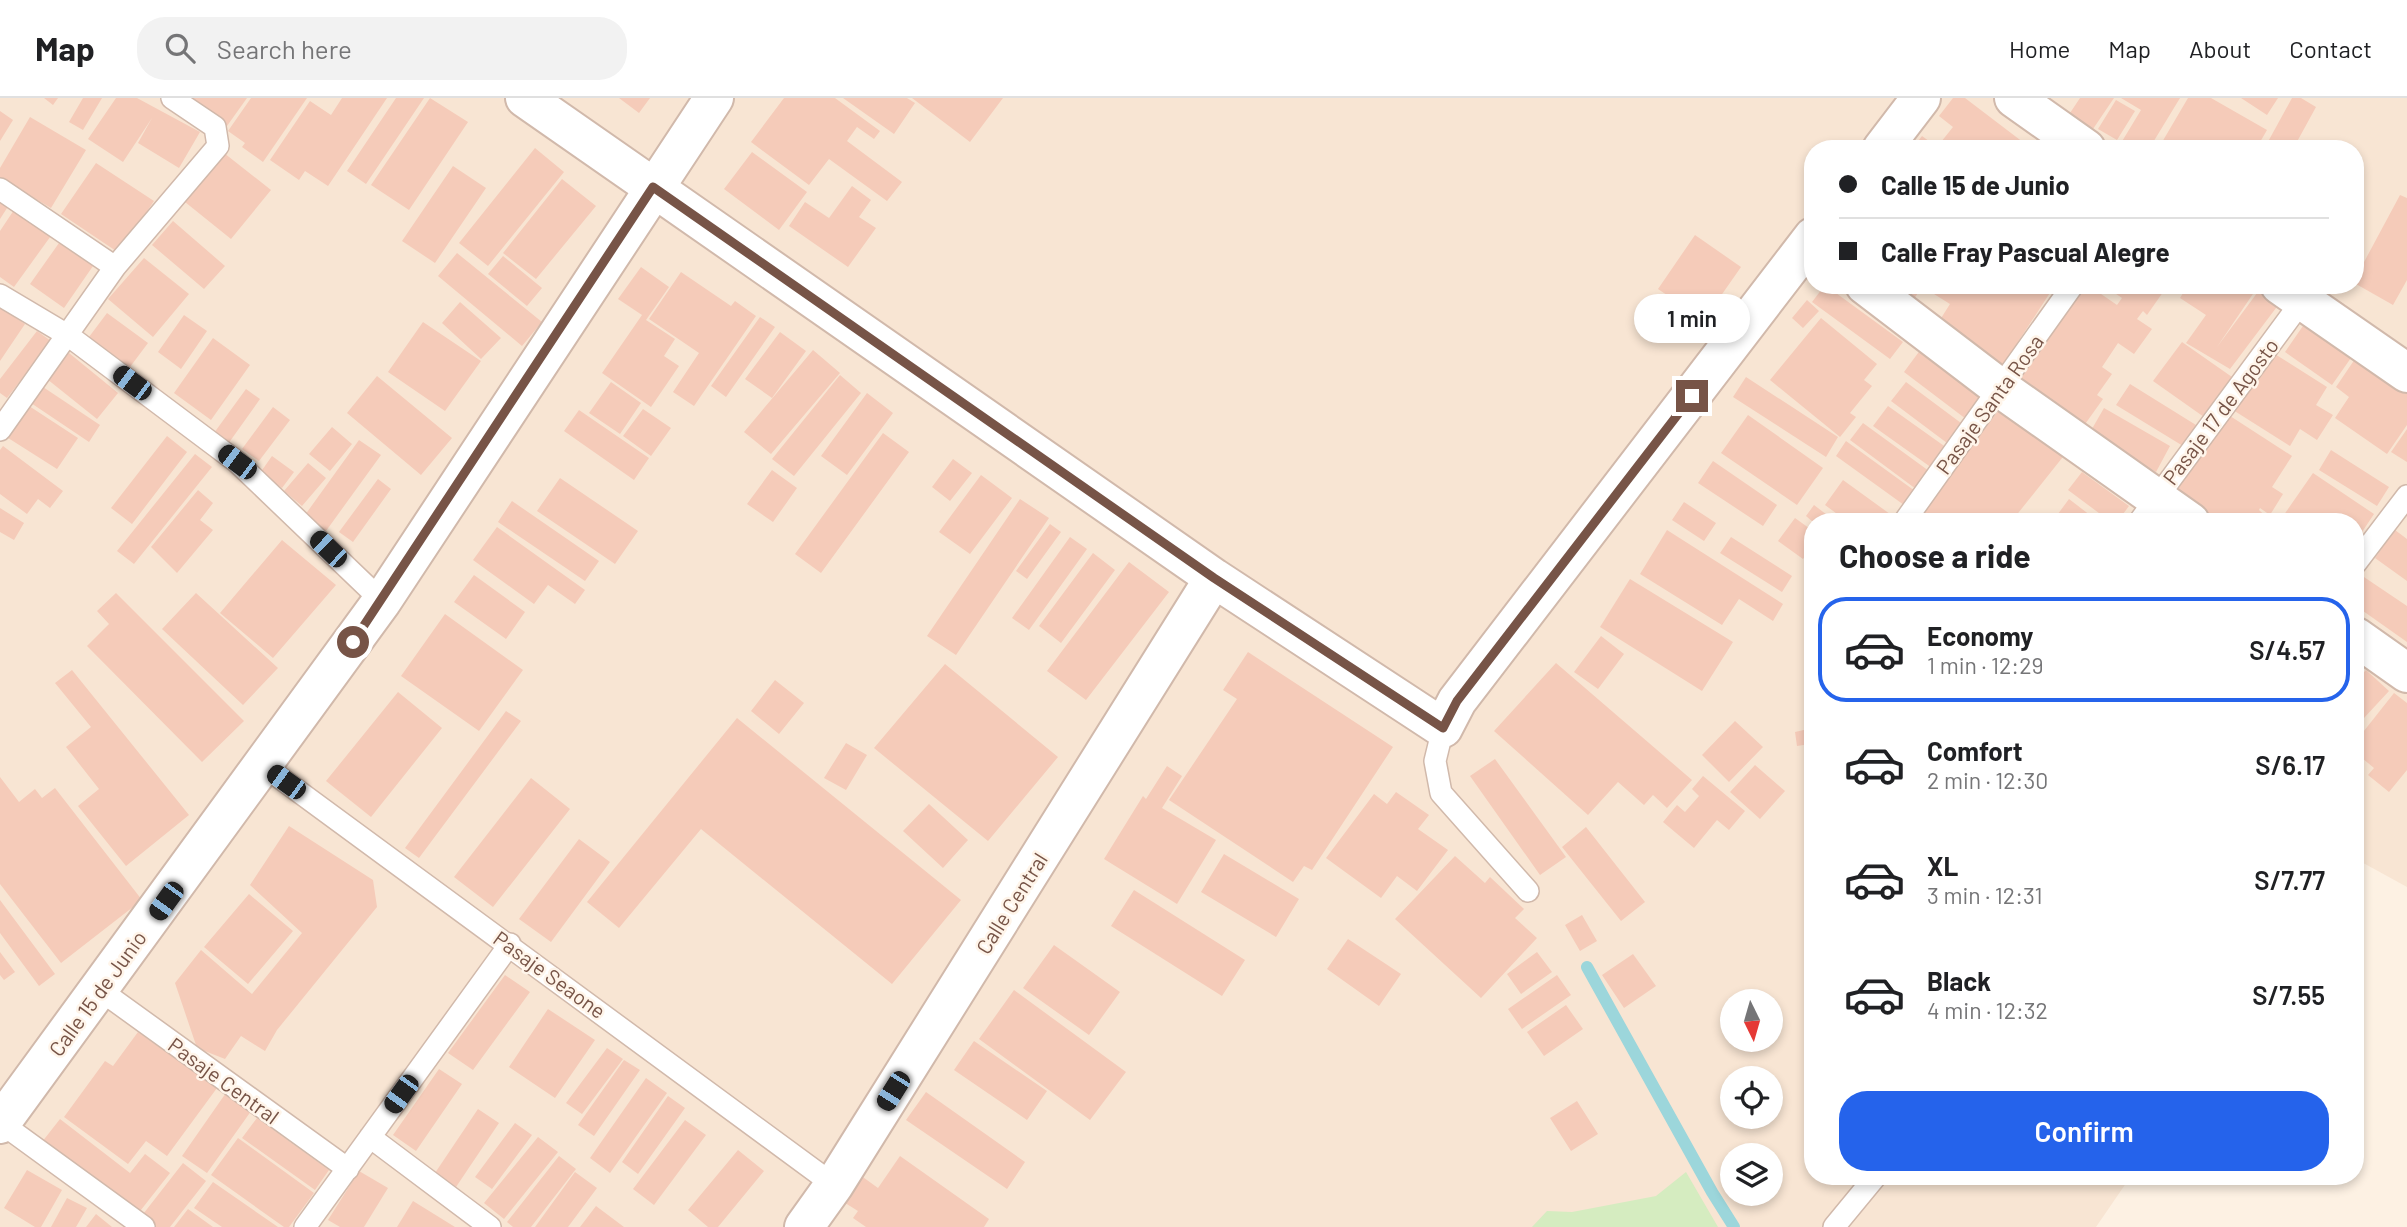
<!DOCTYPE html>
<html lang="en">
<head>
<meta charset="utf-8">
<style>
  :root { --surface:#fff; --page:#f2f2f2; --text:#202124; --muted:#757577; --line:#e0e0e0; --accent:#2563eb }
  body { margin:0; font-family:Barlow,sans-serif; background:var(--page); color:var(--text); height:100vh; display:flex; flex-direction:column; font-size:26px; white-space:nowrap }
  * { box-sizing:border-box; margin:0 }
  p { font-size:23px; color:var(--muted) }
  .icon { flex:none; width:38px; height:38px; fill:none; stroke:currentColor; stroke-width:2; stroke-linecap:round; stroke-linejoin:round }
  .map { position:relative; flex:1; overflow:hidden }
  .details { position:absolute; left:1804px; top:415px; width:560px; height:672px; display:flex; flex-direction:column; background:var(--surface); border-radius:28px; box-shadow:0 4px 10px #0003 }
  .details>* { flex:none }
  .guide { position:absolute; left:1804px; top:42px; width:560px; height:154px; border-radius:28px; box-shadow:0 4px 10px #0003; display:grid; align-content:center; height:154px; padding:0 35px; background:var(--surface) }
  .needle { width:46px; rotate:175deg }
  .buttons { position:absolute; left:1720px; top:891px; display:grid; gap:14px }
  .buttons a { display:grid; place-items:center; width:63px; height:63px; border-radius:50%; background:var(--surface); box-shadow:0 4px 10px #0003; font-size:35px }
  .end { position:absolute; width:32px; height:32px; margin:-16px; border:9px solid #775447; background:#fff; box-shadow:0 0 0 4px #fff }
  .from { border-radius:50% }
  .bubble { position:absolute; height:49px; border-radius:24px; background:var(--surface); box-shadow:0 4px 10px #0003; font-size:23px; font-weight:600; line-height:49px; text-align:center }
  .car { position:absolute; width:21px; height:42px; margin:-21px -10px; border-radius:9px; box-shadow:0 0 5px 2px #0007; background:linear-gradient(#222 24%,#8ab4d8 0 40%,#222 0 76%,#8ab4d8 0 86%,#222 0) }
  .guide b { display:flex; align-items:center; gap:24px; height:66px; font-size:26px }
  .guide b+b { border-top:2px solid var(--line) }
  .guide i { width:18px; height:18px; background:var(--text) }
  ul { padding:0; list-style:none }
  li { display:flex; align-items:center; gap:21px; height:105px; margin:0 14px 10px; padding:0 21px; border:4px solid transparent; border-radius:28px }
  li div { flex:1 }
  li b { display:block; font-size:26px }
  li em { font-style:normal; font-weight:600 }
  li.selected { border-color:var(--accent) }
  li>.icon { width:63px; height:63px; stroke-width:1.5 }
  h2 { padding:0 35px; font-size:32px; line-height:84px }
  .action { display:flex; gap:14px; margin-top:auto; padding:14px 35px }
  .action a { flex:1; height:80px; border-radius:28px; background:var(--accent); color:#fff; font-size:28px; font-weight:600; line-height:80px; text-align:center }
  header { display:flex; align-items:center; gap:42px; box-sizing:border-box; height:98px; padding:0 35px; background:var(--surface); border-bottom:2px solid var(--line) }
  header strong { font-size:33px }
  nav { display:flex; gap:38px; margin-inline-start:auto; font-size:24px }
  .search { width:490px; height:63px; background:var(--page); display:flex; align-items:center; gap:18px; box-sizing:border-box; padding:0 24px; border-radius:28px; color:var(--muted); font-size:26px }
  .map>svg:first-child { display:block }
  .residential { fill:#f8e5d3; fill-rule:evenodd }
  .green { fill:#d5ecc0 }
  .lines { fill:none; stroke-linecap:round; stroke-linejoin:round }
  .stream { stroke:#9cd6db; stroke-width:12 }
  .building { fill:#f5cbb9 }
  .lane-casing { stroke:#d1b9ab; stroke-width:24 }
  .street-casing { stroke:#d1b9ab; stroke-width:42 }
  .lane { stroke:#fff; stroke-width:21 }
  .street { stroke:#fff; stroke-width:38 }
  .route { stroke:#775447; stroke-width:9 }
  .labels { text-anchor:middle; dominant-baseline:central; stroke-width:5; stroke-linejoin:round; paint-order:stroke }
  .street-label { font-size:21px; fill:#775447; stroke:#fff5ea }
</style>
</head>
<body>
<header>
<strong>Map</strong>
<div class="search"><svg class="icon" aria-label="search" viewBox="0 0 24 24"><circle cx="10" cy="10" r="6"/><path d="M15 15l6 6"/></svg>Search here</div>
<nav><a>Home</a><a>Map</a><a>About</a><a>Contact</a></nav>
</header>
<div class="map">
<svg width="2407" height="1129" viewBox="0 0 2407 1129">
  <rect width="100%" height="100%" fill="#fdf1e3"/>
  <path class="residential" d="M0,0H2407V789L2356,761V424H1813V1078H2131L2096,1129H0ZM1813,51H2356V187H1813ZM1732,903H1771V942H1732ZM1732,980H1771V1018H1732ZM1732,1057H1771V1096H1732Z"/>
  <path class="green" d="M1686,1074L1718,1129H1532L1547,1113L1572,1114L1656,1098Z"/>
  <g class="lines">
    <path class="stream" d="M1587,869L1712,1094L1734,1129"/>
  </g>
  <path class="building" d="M44,0H58L53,7Z
    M83,0H102L83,32L69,24Z
    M116,0H137L200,34L179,70L138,45L152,20L123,64L88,41Z
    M187,0H247L227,28Z
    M251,0H307L263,64L242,49L245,45L228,33Z
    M342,0H387L328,88L305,73L299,82L270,62L310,3L331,17Z
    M396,0H424L366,86L347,73Z
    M430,0L468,24L409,112L371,87Z
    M619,0H650L639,15Z
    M784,0H835L880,33L874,41L857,29L847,43L902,84L887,103L829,61L809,87L751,44Z
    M843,0H907L915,5L894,36Z
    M912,0H1003L970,44Z
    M1953,0H1965L2032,51H1912L1922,38L1937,49L1953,29L1939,18Z
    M2080,0H2114L2093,31L2070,15Z
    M2121,0H2180L2149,51H2130L2121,45L2141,12Z
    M2188,0H2211L2267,32L2256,51H2158Z
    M2241,0H2278L2267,17Z
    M2292,0H2301L2316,9L2293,51H2264Z
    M2116,2L2135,13L2117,42L2098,31Z
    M0,13L13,22L0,43Z
    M30,19L86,52L51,110L0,80V70Z
    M535,50L564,74L488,168L459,145Z
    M752,54L807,94L779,132L724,91Z
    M224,55L271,92L231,141L185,104Z
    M96,65L154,103L119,155L61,116Z
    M453,68L486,90L435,165L402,143Z
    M562,81L596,108L536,181L503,155Z
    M852,88L871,102L859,119L876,130L848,169L789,128L805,104L829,120Z
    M2400,97L2407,100V182L2393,207L2356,186V179Z
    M0,101L9,107L0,121Z
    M16,109L53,135L14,189L0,179V133Z
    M173,123L225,168L204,191L152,147Z
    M1695,137L1741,169L1704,222L1658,191Z
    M59,145L93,168L64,210L30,186Z
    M457,155L542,224L522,248L438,178Z
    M503,158L542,190L527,208L488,176Z
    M144,160L189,196L153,239L108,201Z
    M641,169L669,189L646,222L675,241L664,258L679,268L651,309L602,275L642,217L618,201Z
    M681,174L731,208L735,203L756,218L694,308L673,294L699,255L649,221Z
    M1825,187L1903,244L1890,261L1812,204Z
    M1893,187H1923L1914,201Z
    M1929,187H2055L2003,267L1938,225L1950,206L1926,191Z
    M2082,187H2088L2117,207L2122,200L2103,187H2168L2147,217L2143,213L2137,221L2152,231L2134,256L2118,245L2102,269L2112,276L2097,297L2103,301L2083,329L2016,283Z
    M2188,187H2259L2217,249L2260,191L2279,206L2230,271L2186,245L2206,217L2180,200Z
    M1807,202L1819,213L1803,230L1792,220Z
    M460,204L501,240L481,261L442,225Z
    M0,209L25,226L0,263Z
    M107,215L148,245L130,269L89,239Z
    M184,217L207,233L181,271L158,254Z
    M760,219L775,229L726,299L711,288Z
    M1821,220L1877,266L1864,282L1872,288L1850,315L1856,319L1840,339L1770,282Z
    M423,224L481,263L445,313L388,274Z
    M2305,225L2353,257L2332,287L2285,254Z
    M37,233L51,243L7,300L0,295V281Z
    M780,234L806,253L772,300L745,281Z
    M213,240L250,267L211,322L174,295Z
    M2182,244L2232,279L2204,319L2153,283Z
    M1921,251L1984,298L1966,321L1904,274Z
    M813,252L840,275L771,356L744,334Z
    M2270,253L2327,289L2316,307L2333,317L2317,342L2300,331L2290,348L2233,312Z
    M69,255L118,295L97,321L47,281Z
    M2357,258L2407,285V327L2387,356L2335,320L2349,299L2336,289Z
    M840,277L861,295L794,378L772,361Z
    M377,278L452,340L421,377L347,315Z
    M1746,279L1838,339L1826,359L1733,299Z
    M611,284L641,305L620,336L589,315Z
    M1906,284L1961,325L1947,345L1891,303Z
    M2130,286L2196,327L2183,348L2116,307Z
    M40,287L100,327L89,344L28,303Z
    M246,291L260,301L228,346L214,335Z
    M867,295L893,315L847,377L821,358Z
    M26,306L78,340L57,371L5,338Z
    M2004,306L2066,355L2011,424H1919L1913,419Z
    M1888,308L1947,350L1932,370L1873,328Z
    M273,309L290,322L259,363L242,351Z
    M2104,310L2170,348L2156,374L2089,336Z
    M643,311L671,330L651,358L623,338Z
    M579,312L649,360L634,382L564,333Z
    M2227,316L2292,358L2272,389L2283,396L2270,417L2260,410L2259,412L2272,424H2210L2172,400Z
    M1748,317L1823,370L1797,407L1721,355Z
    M1863,325L1929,373L1916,391L1850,342Z
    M332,329L352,346L330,373L309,356Z
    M2407,331V364L2391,354Z
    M883,335L909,354L821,475L795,456Z
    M167,338L187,354L132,426L111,410Z
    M359,342L381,357L326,433L305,417Z
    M1846,343L1915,393L1904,407L1836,358Z
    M3,348L63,393L50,410L38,401L27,416L0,396V352Z
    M2331,352L2389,389L2377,408L2319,372Z
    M195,356L212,369L134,466L117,453Z
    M272,358L294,374L282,390L260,375Z
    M953,361L972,375L950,403L932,389Z
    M1713,363L1777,407L1763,428L1698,385Z
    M308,365L326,380L302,408L284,393Z
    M772,372L797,390L773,424L747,406Z
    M2082,374L2129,408L2117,424H2111L2068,392Z
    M2313,375L2374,416L2356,443V424H2279Z
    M981,377L1012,400L970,456L939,434Z
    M560,380L638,433L615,466L537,413Z
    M378,381L391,391L353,444L339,434Z
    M1843,382L1901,424H1848L1825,407Z
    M198,392L213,405L200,422L213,432L177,475L151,449Z
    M1020,401L1049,420L956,557L927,538Z
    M2069,401L2099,424H2052Z
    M512,403L599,463L585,483L498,424Z
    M1684,404L1716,425L1704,443L1672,422Z
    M1814,407L1831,420L1834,416L1843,424H1813L1806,418Z
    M0,410L24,425L14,442L0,434Z
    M1795,420L1813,433V447L1803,461L1778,443Z
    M1050,426L1061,434L1027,481L1016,473Z
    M497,429L585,492L575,506L548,487L534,506L473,462Z
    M1667,432L1783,506L1773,523L1739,501L1722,527L1640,476Z
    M2395,432L2407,441V483L2375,460Z
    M1070,439L1087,451L1029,532L1012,520Z
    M1731,439L1792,478L1782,494L1720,455Z
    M282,442L336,487L273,560L220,515Z
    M1093,455L1115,472L1061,545L1039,528Z
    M1129,464L1169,494L1086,602L1047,573Z
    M2358,475L2407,508V544L2356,508V479Z
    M474,477L525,514L506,541L454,504Z
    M1630,481L1733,544L1702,593L1600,529Z
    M116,495L244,623L202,664L87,548L109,526L97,513Z
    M196,495L278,570L243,607L162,531Z
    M445,516L523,572L479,633L401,578Z
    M1601,538L1624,556L1598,591L1574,574Z
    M1248,554L1393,649L1312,772L1304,768L1293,784L1169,702L1237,601L1223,592Z
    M1556,565L1692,682L1667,710L1653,697L1644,707L1618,684L1588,717L1494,633Z
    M945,566L1058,659L988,743L874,650Z
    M72,572L189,717L126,768L78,708L99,691L66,649L91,629L55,585Z
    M2366,572L2389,593L2364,620L2356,613V583Z
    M775,582L804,605L779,636L751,613Z
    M398,594L442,630L371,719L326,683Z
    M2394,595L2407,605V672L2389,694L2368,677L2374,670L2356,655V643Z
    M506,613L521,623L419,760L405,750Z
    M737,620L961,802L892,886L701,731L619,830L587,804Z
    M1735,623L1763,649L1729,684L1702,657Z
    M1808,631L1810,646L1797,648L1795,634Z
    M846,645L867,657L846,692L824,680Z
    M1495,661L1566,759L1540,777L1470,678Z
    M1755,667L1785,693L1760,721L1730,694Z
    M1167,668L1182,678L1162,710L1216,742L1177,806L1104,761L1143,698L1146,701Z
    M1703,678L1745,713L1729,732L1717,722L1694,750L1663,724L1677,707L1685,714L1699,698L1692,691Z
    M0,679L19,704L35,691L42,700L55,690L142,802L61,865L0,786Z
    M531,680L570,711L493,809L454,779Z
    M1396,694L1429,717L1418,731L1448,752L1417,793L1397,778L1381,800L1326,760L1374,696L1387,706Z
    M929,706L968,742L943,770L903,733Z
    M289,728L373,782L377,809L277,932L265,953L241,938L225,961L197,950L175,885L201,852L252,896L302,835L250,787Z
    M1586,729L1645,804L1621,823L1562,749Z
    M579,741L610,764L551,844L519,821Z
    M1224,756L1299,801L1276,839L1201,794Z
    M1455,758L1485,785L1490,779L1524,811L1515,820L1537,840L1481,900L1395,821Z
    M1134,792L1245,862L1222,898L1111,828Z
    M249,796L293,833L248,886L204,849Z
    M0,802L55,876L39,888L0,835Z
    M1582,817L1597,843L1580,853L1565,827Z
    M1348,841L1401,876L1379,908L1327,871Z
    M1054,847L1120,894L1089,937L1023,890Z
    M0,854L15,874L4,882L0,877Z
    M1537,854L1552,874L1521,896L1507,876Z
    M1633,856L1656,888L1624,910L1602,877Z
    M505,877L530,894L473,972L448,955Z
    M1557,877L1571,897L1522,931L1508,911Z
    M1014,892L1126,974L1090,1022L979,941Z
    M1566,907L1583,931L1544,958L1527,934Z
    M548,911L595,942L555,1000L509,969Z
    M138,934L217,990L167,1058L146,1043L128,1066L64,1019L105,963L113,968Z
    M974,943L1047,993L1027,1022L954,972Z
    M607,950L623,961L582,1016L566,1005Z
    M624,962L640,972L594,1038L578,1027Z
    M439,971L462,986L416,1053L393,1037Z
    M646,980L667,995L610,1075L590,1060Z
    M228,992L254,1009L207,1075L182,1058Z
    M926,994L1025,1064L1007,1091L906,1022Z
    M668,998L685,1010L638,1076L622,1064Z
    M1577,1003L1598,1036L1571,1053L1550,1020Z
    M478,1011L499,1025L456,1089L435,1075Z
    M257,1020L329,1072L315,1092L242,1040Z
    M60,1021L130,1075L145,1056L170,1075L137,1117L42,1044Z
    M685,1022L706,1037L654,1107L633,1091Z
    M515,1025L532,1037L492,1091L475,1079Z
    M538,1039L558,1054L504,1121L484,1105Z
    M238,1040L314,1095L289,1129H284L211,1077Z
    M738,1052L764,1073L718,1129H708L688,1112Z
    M559,1058L576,1071L531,1129H513L507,1124Z
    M900,1058L989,1121L984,1129H866L853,1120L858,1113L842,1103L860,1077L878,1090Z
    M183,1065L206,1083L170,1129H151L140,1120Z
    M27,1072L62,1092L41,1129H35L4,1110Z
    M359,1073L388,1090L364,1129H340L328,1122Z
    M575,1074L597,1090L568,1129H535Z
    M213,1084L278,1129H222L194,1110Z
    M67,1100L87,1110L76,1129H51Z
    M413,1103L455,1129H397Z
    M596,1108L624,1129H580Z
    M188,1111L213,1129H174Z
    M96,1116L112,1129H86Z"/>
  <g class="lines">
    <g class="lane-casing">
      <path id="lane" d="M0,91L115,169
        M0,197L69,238L237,364L382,503
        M0,332L115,169L218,48L215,29L172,0
        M1904,424L2073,187
        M2139,424L2302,203
        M2356,465L2407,398
        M1443,630L1435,663L1441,695L1528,793
        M264,668L834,1087
        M100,892L348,1071
        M1,1025L144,1129
        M370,1039L490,1129
        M305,1129L510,846
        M1834,1129L1876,1078"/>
    </g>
    <g class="street-casing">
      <path id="street" d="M525,0L1214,480L1443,630L1457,603L1813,139
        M2014,0L2086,51
        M1882,51L1921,0
        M1865,187L2000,290L2190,424
        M2280,187L2407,275
        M2356,539L2407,575
        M0,1026L382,503L714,0
        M804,1129L834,1087L1214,480"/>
    </g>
    <use href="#lane" class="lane"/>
    <use href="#street" class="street"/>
  </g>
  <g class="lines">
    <path class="route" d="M353,544L653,89L1214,480L1443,630L1457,603L1692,298"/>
  </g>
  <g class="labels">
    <g class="street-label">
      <text transform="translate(1989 306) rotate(-54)">Pasaje Santa Rosa</text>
      <text transform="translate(2220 313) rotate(-53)">Pasaje 17 de Agosto</text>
      <text transform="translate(1011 805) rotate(-58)">Calle Central</text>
      <text transform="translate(550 876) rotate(36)">Pasaje Seaone</text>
      <text transform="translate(97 895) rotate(-54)">Calle 15 de Junio</text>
      <text transform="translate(224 982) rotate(36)">Pasaje Central</text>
    </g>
  </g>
</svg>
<div class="buttons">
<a><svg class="needle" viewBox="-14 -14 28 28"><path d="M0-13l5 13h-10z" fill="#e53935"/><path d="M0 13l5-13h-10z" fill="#757577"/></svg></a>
<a><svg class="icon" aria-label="locate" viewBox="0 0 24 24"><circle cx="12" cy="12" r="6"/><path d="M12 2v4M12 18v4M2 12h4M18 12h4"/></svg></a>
<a><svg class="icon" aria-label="layers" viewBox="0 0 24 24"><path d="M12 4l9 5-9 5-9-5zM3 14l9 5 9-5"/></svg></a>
</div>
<i class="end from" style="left:353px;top:544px"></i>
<i class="end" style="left:1692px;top:298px"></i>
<div class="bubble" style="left:1634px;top:196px;width:116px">1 min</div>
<i class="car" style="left:132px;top:285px;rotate:307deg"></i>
<i class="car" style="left:237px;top:364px;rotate:307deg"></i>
<i class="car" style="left:328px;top:451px;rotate:314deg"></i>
<i class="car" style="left:286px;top:684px;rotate:306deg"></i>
<i class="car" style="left:166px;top:803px;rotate:216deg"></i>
<i class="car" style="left:893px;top:993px;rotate:212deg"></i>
<i class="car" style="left:401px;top:996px;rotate:216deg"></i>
<div class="guide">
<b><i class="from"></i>Calle 15 de Junio</b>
<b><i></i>Calle Fray Pascual Alegre</b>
</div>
<section class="details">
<h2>Choose a ride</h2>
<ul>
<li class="selected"><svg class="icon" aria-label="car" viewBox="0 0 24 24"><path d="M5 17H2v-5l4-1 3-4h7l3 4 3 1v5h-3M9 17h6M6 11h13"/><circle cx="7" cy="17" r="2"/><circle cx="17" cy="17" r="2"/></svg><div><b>Economy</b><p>1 min · 12:29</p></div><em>S/4.57</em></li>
<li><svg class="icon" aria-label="car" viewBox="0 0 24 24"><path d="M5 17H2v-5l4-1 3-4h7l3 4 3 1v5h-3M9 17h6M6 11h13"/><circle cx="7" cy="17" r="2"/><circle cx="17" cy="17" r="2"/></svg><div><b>Comfort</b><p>2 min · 12:30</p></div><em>S/6.17</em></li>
<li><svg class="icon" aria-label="car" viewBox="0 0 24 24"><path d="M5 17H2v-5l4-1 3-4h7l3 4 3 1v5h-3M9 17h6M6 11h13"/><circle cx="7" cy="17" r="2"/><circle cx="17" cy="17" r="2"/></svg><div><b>XL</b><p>3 min · 12:31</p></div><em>S/7.77</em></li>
<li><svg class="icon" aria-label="car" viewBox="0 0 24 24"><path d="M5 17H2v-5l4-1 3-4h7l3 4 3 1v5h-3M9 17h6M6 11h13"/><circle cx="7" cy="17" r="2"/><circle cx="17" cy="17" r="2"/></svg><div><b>Black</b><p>4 min · 12:32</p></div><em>S/7.55</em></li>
</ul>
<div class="action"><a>Confirm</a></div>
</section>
</div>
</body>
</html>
